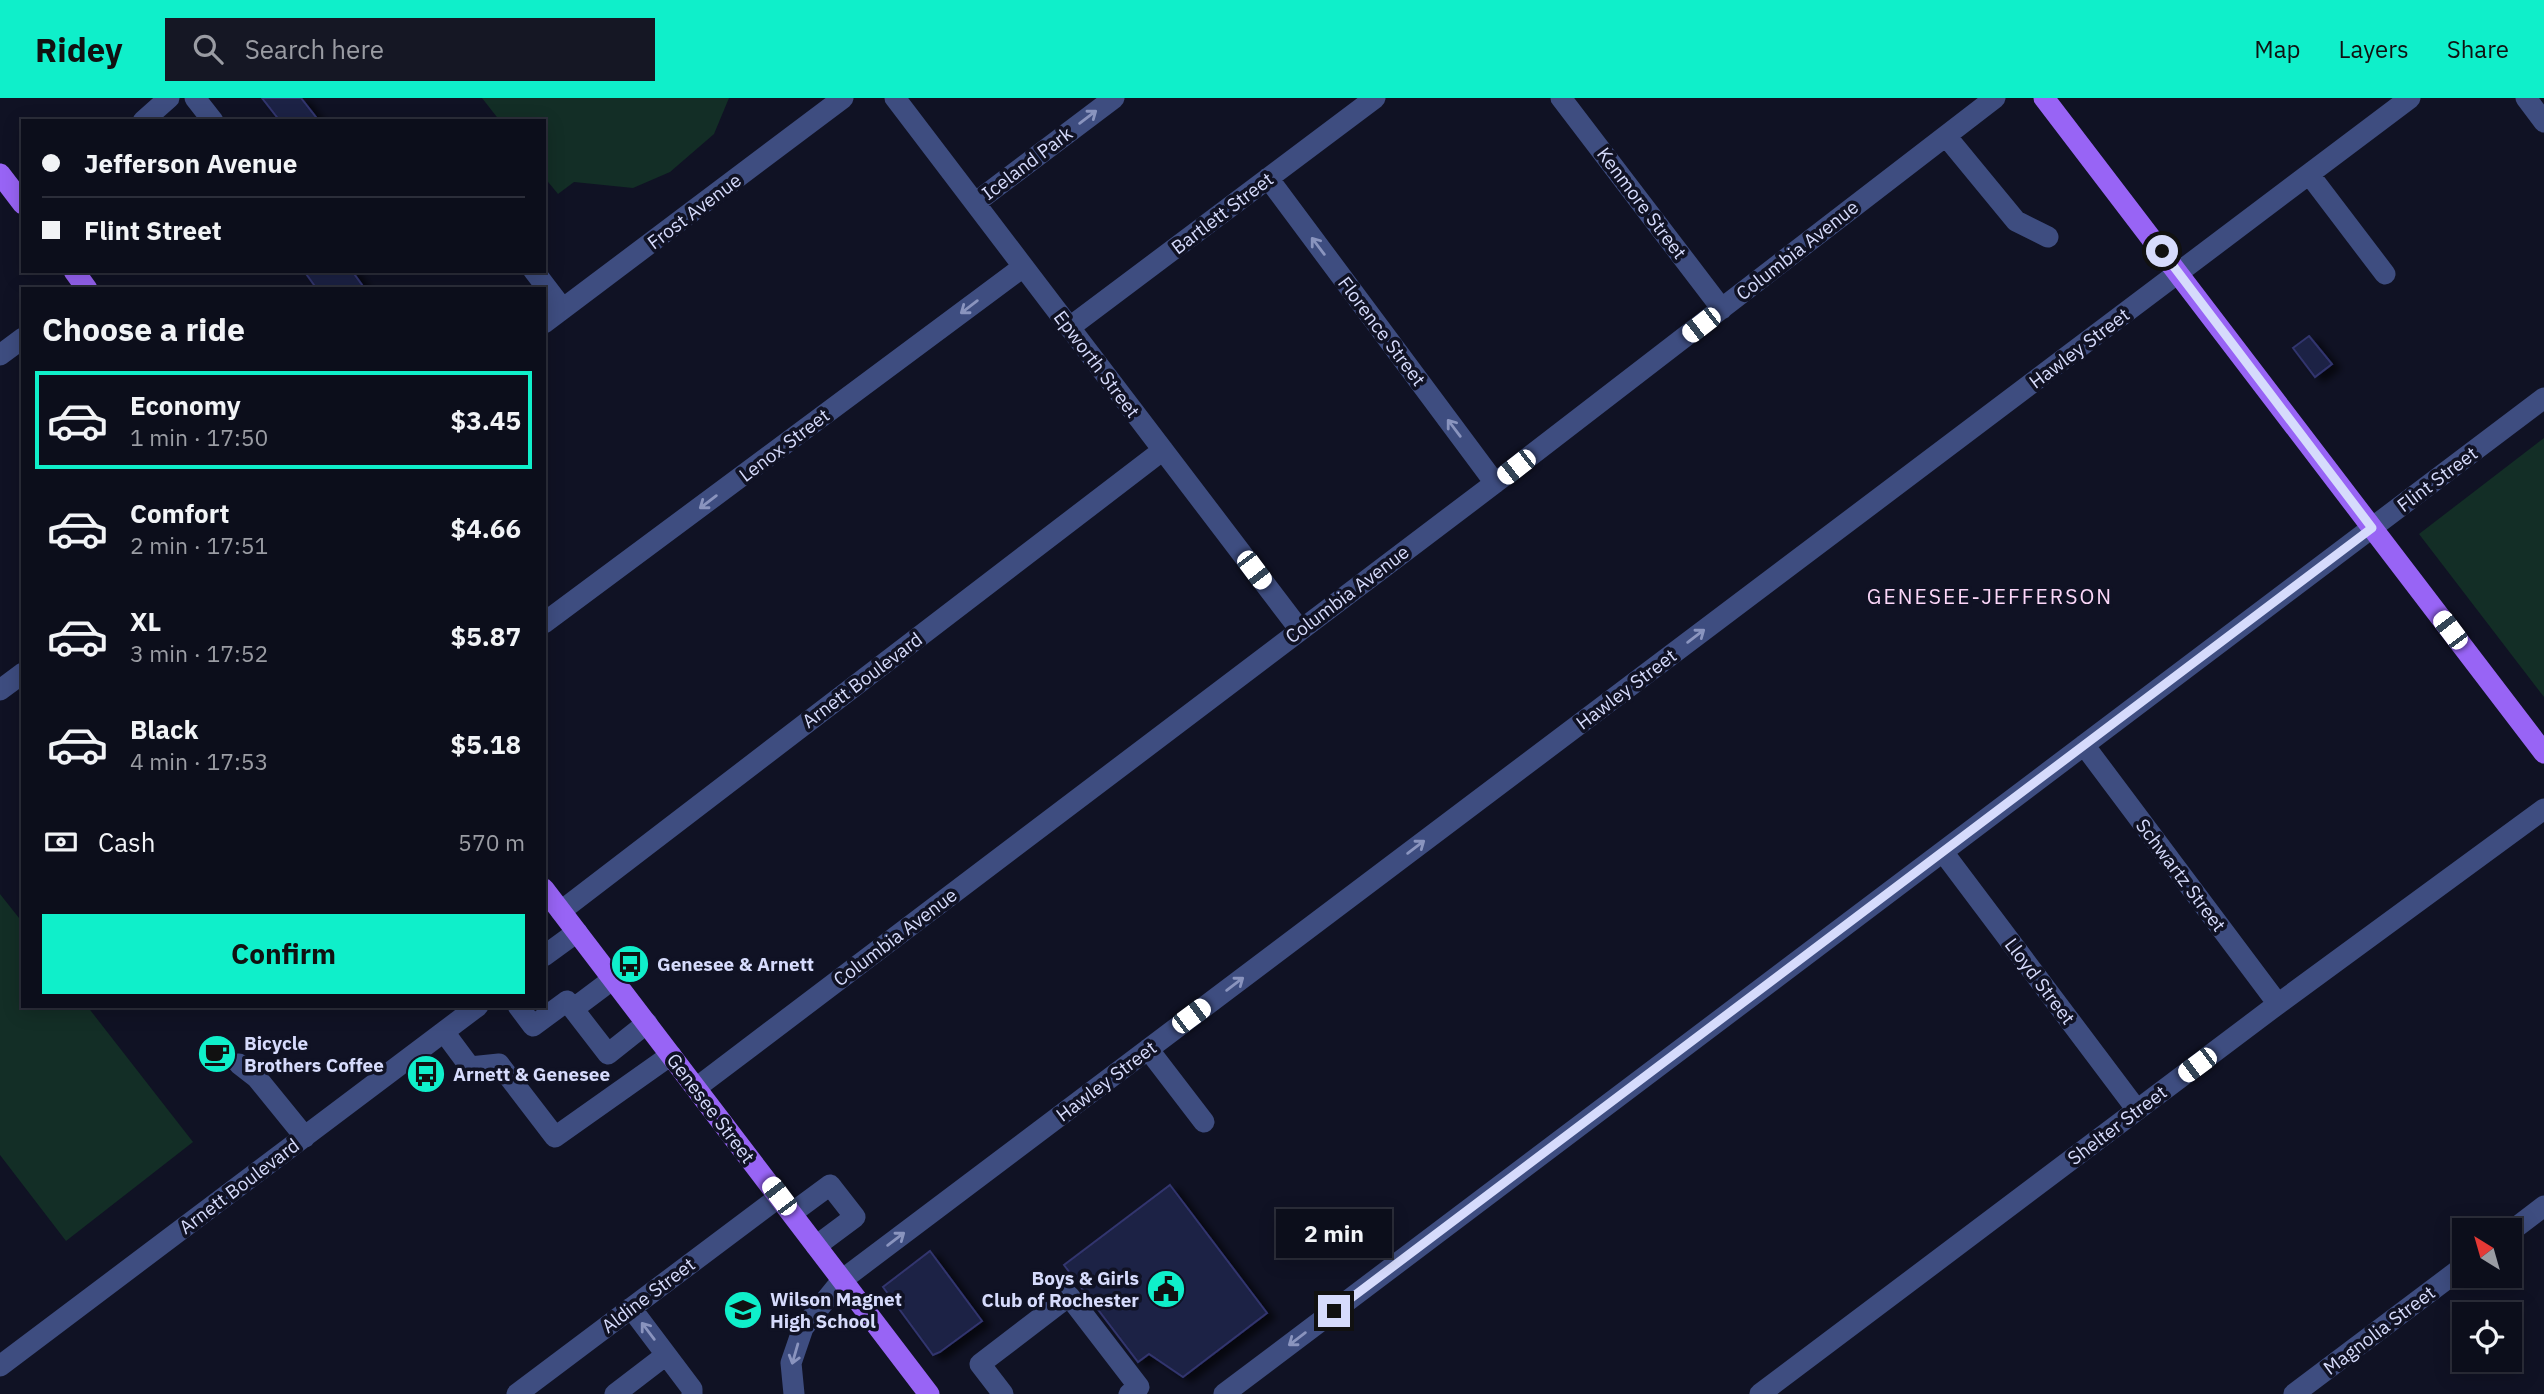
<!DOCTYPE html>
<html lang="en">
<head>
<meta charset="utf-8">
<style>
  :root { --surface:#0c0e1b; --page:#151724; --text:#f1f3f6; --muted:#9a9ca3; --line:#2c2e3a; --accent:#0fefca }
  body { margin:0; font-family:"IBM Plex Sans",sans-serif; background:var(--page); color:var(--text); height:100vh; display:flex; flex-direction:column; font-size:26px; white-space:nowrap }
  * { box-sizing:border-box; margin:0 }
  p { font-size:23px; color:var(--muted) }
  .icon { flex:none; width:38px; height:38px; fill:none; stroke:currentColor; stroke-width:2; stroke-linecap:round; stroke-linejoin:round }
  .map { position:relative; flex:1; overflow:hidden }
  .details { position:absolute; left:21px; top:189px; width:525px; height:721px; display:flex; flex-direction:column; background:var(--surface); border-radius:0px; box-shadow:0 4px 18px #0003,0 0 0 2px var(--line) }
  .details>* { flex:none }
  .hud { position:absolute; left:21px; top:21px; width:525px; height:154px; border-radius:0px; box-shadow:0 4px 18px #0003,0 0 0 2px var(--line); display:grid; align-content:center; height:154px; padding:0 21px; background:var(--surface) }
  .needle { width:46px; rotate:323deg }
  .buttons { position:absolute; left:2452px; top:1120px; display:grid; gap:14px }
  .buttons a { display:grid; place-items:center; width:70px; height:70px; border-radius:0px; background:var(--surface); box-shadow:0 4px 18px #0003,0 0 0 2px var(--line); font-size:35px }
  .end { position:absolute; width:32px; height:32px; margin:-16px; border:9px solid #d6dbfc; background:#111; box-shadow:0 0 0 4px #111 }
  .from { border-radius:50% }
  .bubble { position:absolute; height:49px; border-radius:0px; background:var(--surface); box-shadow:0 4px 18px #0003,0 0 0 2px var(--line); font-size:23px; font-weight:700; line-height:49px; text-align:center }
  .car { position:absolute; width:21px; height:42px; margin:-21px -10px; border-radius:9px; box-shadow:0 0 5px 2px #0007; background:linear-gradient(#fff 24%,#345 0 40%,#fff 0 76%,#345 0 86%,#fff 0) }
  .hud b { display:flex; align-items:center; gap:24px; height:66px; font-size:26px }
  .hud b+b { border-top:2px solid var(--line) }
  .hud i { width:18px; height:18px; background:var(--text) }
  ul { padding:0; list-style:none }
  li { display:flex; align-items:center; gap:21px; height:98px; margin:0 14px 10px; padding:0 7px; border:4px solid transparent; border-radius:0px }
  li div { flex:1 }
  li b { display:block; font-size:26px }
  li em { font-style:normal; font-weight:700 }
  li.on { border-color:var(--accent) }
  li>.icon { width:63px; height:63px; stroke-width:1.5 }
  h2 { padding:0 21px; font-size:32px; line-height:84px }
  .pay { display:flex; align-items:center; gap:18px; height:77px; padding:0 21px; font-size:26px }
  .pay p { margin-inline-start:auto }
  .button { display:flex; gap:14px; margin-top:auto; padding:14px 21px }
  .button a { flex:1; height:80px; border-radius:0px; background:var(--accent); color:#111; font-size:28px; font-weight:700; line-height:80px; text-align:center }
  header { display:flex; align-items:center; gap:42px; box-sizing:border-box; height:98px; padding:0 35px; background:var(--accent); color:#111 }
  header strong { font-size:33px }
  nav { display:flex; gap:38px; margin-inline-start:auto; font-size:24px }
  .search { width:490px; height:63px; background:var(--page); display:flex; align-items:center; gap:18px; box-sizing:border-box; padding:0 24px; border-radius:0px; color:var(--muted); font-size:26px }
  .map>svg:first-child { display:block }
  .green { fill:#132e26 }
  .building { fill:#1d2044; stroke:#31356e; stroke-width:2; filter:url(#shadow) }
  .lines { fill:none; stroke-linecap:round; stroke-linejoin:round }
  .minor { stroke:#3e4d80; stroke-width:21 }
  .major { stroke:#9864f5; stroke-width:21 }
  .oneway { stroke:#8a94be }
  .route { stroke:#d6dbfc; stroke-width:9 }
  .labels { text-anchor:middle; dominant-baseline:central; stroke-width:7; stroke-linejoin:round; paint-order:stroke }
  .street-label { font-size:19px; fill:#d6dbfc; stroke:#101224 }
  .poi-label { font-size:19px; font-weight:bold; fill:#d6dbfc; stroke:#101224; text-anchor:start }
  .neighbourhood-label { font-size:21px; letter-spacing:2px; fill:#fcd7f9; stroke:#101224 }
</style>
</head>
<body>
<header>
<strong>Ridey</strong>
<div class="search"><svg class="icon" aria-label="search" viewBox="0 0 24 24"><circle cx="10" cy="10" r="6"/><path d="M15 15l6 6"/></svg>Search here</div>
<nav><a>Map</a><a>Layers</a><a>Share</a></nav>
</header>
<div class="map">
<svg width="2544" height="1296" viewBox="0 0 2544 1296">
  <defs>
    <filter id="shadow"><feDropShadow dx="8" dy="4.5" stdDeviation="3.5" flood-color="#0009"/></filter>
  </defs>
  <rect width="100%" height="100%" fill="#101224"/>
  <path class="green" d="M482,0H729L714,36L670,74L633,90L574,84L558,96L544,79V23H500Z
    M2544,340V599L2419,436Z
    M0,796L23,825V908H87L193,1044L66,1143L0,1057Z"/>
  <path class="building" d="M262,0H301L319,23H280Z
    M304,173H352L365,191H317Z
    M2309,238L2332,266L2315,279L2293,250Z
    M1170,1087L1267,1215L1183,1279L1149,1256L1138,1264L1064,1167Z
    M930,1153L982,1223L940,1254L933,1257L883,1189Z"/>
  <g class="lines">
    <path class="minor" d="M195,0L213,23
      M895,0L1300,532
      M1561,0L1722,211
      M2526,0L2544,24
      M143,23L169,0
      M1946,38L2016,123L2048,139
      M2309,76L2385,176
      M1268,80L1495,385
      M975,105L1114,0
      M534,173L563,211
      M544,225L843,0
      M1070,229L1375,0
      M0,257L23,240
      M544,525L1023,169
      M0,592L23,575
      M2084,647L2278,906
      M1943,754L2137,1012
      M561,813L1163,352
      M544,858L577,834
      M518,908L533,928L567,903L608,956L647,925
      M573,911L613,881
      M444,934L470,969L499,966L555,1039L671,957
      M1148,951L1204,1024
      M239,966L257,980L305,1039
      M696,990L1495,385L1995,0
      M792,1115L830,1087L855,1119L816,1148
      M2510,1134L2544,1108
      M631,1210L692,1291V1296
      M0,1268L478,908
      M517,1296L779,1099
      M615,1296L666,1257
      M794,1296L791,1265L803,1230L842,1182L2410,0
      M1003,1296L980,1266L1069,1198L1139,1289L1129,1296
      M1224,1296L2544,300
      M1760,1296L2278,906L2544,711
      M2294,1296L2464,1168"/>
    <path class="major" d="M2044,0L2544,655
      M0,76L23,106
      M74,173L87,191
      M544,791L929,1296"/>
  </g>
  <defs><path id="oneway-shaft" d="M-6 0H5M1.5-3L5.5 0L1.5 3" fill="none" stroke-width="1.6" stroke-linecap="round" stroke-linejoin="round" transform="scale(1.75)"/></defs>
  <g class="oneway">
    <use href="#oneway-shaft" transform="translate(1088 19) rotate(-37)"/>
    <use href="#oneway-shaft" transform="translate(1318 148) rotate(-127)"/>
    <use href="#oneway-shaft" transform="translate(969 209) rotate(143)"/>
    <use href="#oneway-shaft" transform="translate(1454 330) rotate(-127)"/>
    <use href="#oneway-shaft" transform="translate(708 404) rotate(143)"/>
    <use href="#oneway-shaft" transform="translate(1696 538) rotate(-37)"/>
    <use href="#oneway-shaft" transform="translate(1416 749) rotate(-37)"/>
    <use href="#oneway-shaft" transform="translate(1235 886) rotate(-37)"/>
    <use href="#oneway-shaft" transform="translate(896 1141) rotate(-37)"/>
    <use href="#oneway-shaft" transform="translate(648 1233) rotate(-127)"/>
    <use href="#oneway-shaft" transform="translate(1297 1241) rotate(143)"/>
    <use href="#oneway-shaft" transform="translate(795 1256) rotate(106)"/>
  </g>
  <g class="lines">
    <path class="route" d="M1334,1213L2372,430L2162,153"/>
  </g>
  <defs>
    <g id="bus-disc" transform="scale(2.0125)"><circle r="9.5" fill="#0fefca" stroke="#101224"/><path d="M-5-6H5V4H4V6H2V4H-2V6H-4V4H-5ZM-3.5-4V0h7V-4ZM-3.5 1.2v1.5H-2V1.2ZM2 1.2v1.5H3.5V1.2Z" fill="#111"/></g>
    <g id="cafe-disc" transform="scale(2.0125)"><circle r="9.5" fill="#0fefca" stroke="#101224"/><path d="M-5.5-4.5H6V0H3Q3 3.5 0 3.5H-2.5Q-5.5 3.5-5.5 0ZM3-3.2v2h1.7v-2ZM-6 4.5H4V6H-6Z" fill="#111"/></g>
    <g id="civic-disc" transform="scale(2.0125)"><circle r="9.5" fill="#0fefca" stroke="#101224"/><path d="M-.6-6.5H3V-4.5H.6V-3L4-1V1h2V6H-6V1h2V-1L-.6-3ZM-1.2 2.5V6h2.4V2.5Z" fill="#111"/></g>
    <g id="school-disc" transform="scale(2.0125)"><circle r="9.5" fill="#0fefca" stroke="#101224"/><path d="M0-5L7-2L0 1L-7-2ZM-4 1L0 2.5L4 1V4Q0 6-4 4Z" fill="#111"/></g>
  </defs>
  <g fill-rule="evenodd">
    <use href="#bus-disc" x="630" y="866"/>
    <use href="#cafe-disc" x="217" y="956"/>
    <use href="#bus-disc" x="426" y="976"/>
    <use href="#civic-disc" x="1166" y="1191"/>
    <use href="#school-disc" x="743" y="1212"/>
  </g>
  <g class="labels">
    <g class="street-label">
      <text transform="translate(1027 65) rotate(-37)">Iceland Park</text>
      <text transform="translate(1642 105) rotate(53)">Kenmore Street</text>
      <text transform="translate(694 113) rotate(-37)">Frost Avenue</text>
      <text transform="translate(1222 115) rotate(-37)">Bartlett Street</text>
      <text transform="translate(1797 152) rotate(-38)">Columbia Avenue</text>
      <text transform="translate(1382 233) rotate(53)">Florence Street</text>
      <text transform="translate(2079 250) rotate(-37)">Hawley Street</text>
      <text transform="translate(1097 266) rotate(53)">Epworth Street</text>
      <text transform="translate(784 347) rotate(-37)">Lenox Street</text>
      <text transform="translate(2437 381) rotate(-37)">Flint Street</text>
      <text transform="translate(1347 496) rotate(-37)">Columbia Avenue</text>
      <text transform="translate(862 582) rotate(-37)">Arnett Boulevard</text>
      <text transform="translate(1626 591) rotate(-37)">Hawley Street</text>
      <text transform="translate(2181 777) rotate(53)">Schwartz Street</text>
      <text transform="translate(895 839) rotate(-37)">Columbia Avenue</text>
      <text transform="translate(2040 883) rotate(53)">Lloyd Street</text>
      <text transform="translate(1106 983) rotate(-37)">Hawley Street</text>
      <text transform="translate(711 1010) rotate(53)">Genesee Street</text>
      <text transform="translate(2117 1027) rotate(-37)">Shelter Street</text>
      <text transform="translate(239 1088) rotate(-37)">Arnett Boulevard</text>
      <text transform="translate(648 1197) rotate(-37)">Aldine Street</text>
      <text transform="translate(2379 1232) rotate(-37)">Magnolia Street</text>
    </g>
    <g class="poi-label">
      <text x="657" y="866">Genesee &amp; Arnett</text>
      <text x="244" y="945">Bicycle<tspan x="244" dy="22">Brothers Coffee</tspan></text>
      <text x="453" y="976">Arnett &amp; Genesee</text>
      <text x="1139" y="1180" text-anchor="end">Boys &amp; Girls<tspan x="1139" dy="22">Club of Rochester</tspan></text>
      <text x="770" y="1201">Wilson Magnet<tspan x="770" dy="22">High School</tspan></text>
    </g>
    <g class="neighbourhood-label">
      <text x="1990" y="498">GENESEE-JEFFERSON</text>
    </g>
  </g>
</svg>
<div class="buttons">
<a><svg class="needle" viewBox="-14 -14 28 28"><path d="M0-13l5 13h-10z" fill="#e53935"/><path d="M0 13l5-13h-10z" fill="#9a9ca3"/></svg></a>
<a><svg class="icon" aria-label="locate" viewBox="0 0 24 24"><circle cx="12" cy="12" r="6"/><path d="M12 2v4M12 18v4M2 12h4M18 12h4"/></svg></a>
</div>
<i class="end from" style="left:2162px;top:153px"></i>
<i class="end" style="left:1334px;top:1213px"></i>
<div class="bubble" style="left:1276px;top:1111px;width:116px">2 min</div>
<i class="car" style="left:1701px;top:227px;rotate:232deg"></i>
<i class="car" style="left:1516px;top:369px;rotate:232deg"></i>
<i class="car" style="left:1254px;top:472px;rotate:143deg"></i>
<i class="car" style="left:2450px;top:532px;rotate:323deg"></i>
<i class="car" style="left:1191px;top:918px;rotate:53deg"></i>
<i class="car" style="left:2197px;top:967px;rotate:233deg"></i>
<i class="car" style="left:779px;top:1098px;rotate:323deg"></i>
<div class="hud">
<b><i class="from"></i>Jefferson Avenue</b>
<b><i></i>Flint Street</b>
</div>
<section class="details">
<h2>Choose a ride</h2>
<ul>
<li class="on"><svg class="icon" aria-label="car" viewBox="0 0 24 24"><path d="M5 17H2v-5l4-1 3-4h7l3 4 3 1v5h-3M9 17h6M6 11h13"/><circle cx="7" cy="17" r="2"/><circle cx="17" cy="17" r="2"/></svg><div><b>Economy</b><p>1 min · 17:50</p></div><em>$3.45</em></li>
<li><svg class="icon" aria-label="car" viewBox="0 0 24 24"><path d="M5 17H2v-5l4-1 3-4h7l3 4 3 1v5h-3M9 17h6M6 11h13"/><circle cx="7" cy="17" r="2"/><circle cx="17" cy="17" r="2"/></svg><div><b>Comfort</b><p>2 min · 17:51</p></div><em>$4.66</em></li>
<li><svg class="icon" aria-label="car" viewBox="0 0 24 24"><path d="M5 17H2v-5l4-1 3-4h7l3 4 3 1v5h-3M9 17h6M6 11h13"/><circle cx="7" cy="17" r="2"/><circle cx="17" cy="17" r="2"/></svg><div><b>XL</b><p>3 min · 17:52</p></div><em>$5.87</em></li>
<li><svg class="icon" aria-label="car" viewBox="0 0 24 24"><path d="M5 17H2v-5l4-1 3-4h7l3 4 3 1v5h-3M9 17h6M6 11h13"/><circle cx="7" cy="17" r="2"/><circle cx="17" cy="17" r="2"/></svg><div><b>Black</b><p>4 min · 17:53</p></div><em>$5.18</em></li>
</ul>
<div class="pay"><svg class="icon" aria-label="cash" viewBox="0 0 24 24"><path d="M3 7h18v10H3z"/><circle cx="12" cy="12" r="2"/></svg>Cash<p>570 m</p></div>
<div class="button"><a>Confirm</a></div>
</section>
</div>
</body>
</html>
